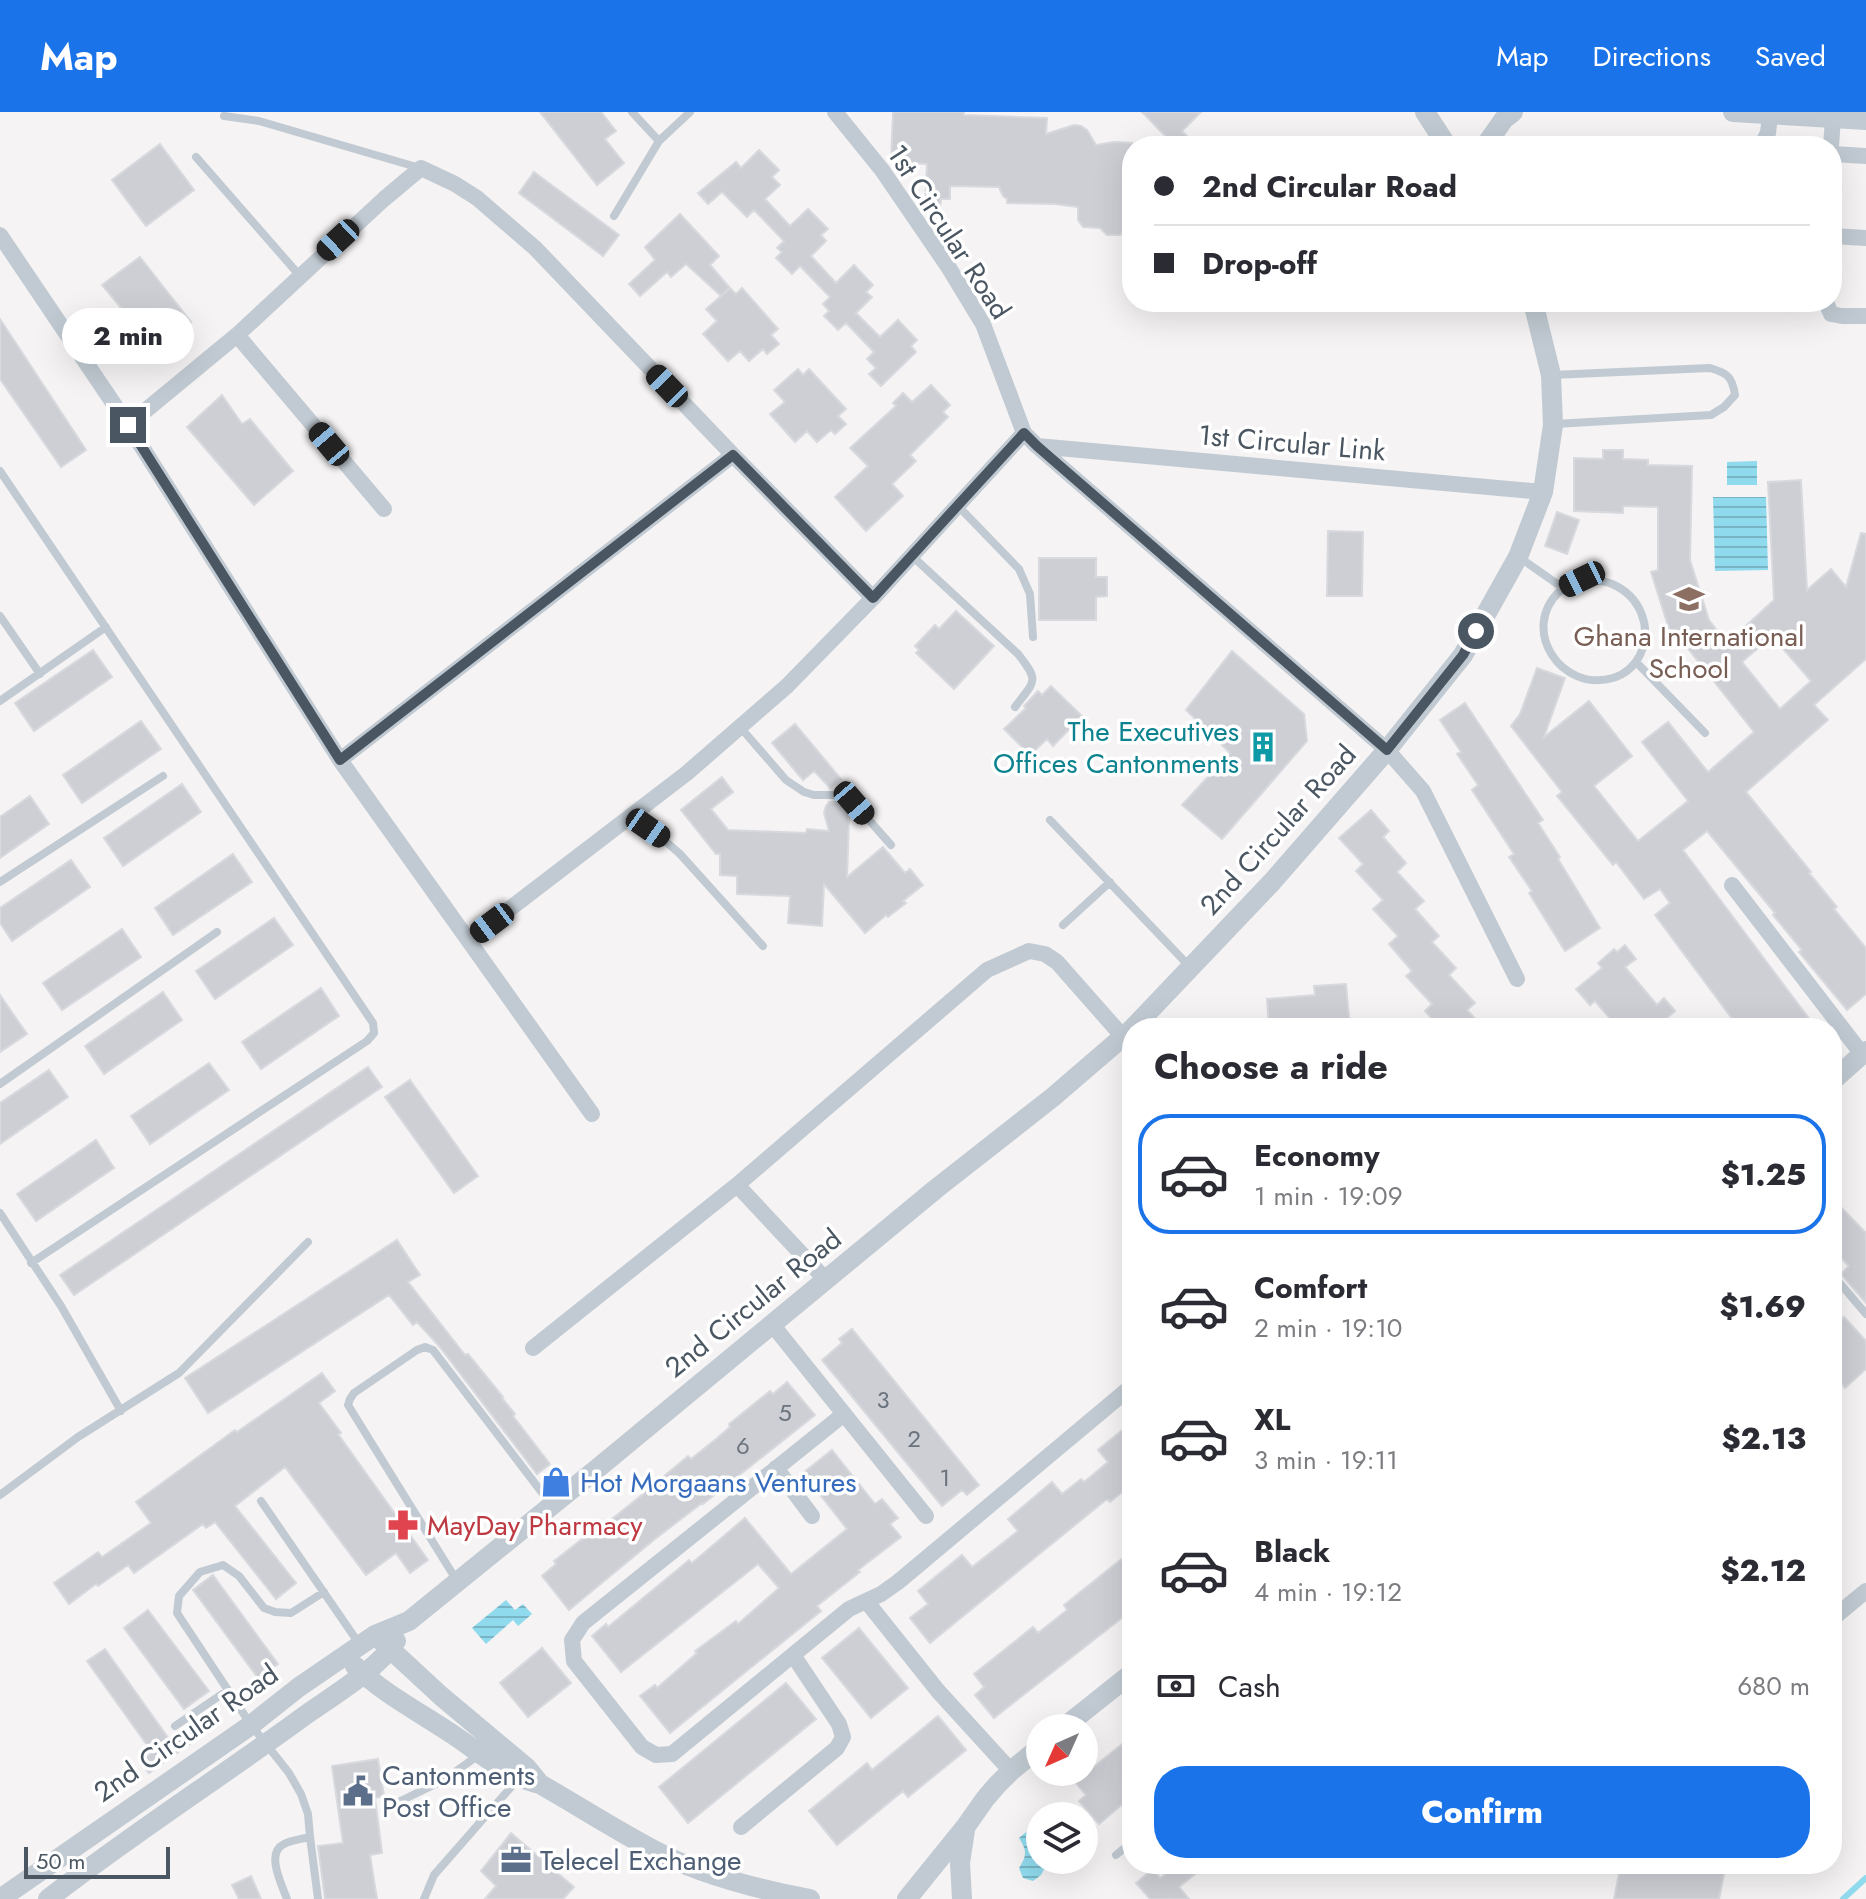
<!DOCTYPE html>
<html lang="en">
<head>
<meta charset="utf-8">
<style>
  :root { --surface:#fff; --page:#f7f7f7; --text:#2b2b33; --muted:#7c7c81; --line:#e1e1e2; --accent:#1a73e8 }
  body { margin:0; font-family:Jost,sans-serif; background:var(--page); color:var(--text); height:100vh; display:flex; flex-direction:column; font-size:30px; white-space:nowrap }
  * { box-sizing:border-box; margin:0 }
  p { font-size:26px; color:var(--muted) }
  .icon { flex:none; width:44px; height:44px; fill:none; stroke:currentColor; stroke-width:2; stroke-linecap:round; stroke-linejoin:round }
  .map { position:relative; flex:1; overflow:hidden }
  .side { position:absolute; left:1122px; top:906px; width:720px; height:856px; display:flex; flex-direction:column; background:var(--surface); border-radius:32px; box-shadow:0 8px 32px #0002 }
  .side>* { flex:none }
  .top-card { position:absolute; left:1122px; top:24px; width:720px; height:176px; border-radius:32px; box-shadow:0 8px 32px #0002; display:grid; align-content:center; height:176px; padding:0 32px; background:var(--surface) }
  .needle { width:52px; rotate:225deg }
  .controls { position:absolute; left:1026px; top:1602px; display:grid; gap:16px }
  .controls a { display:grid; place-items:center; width:72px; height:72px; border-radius:50%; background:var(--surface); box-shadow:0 8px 32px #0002; font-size:40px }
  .scale { position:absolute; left:24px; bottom:20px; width:146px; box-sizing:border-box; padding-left:8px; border:4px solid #4a5661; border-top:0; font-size:22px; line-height:28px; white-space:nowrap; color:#4a5661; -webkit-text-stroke:6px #fff; paint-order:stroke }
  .end { position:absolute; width:36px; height:36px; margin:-18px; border:10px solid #4a5661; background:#fff; box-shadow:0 0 0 4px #fff }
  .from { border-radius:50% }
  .bubble { position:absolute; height:56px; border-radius:28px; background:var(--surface); box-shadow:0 8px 32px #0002; font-size:26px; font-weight:800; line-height:56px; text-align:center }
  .car { position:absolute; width:24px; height:48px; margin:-24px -12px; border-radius:10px; box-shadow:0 0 6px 2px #0007; background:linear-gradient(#222 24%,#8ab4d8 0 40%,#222 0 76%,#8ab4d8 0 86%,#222 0) }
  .top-card b { display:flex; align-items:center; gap:28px; height:76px; font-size:30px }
  .top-card b+b { border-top:2px solid var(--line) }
  .top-card i { width:20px; height:20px; background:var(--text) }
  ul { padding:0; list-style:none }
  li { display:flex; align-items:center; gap:24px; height:120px; margin:0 16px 12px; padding:0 16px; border:4px solid transparent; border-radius:32px }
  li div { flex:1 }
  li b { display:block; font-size:30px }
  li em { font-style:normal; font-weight:800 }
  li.active { border-color:var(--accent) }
  li>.icon { width:72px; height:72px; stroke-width:1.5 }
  h2 { padding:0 32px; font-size:36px; line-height:96px }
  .pay { display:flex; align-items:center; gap:20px; height:88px; padding:0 32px; font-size:30px }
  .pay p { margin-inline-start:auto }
  .primary-button { display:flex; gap:16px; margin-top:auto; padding:16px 32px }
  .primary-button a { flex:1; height:92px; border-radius:32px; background:var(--accent); color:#fff; font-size:32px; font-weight:800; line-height:92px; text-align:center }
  header { display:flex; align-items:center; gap:48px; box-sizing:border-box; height:112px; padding:0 40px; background:var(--accent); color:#fff }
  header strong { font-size:38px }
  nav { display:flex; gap:44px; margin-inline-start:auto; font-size:28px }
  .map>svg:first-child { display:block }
  .water { fill:url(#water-rules) }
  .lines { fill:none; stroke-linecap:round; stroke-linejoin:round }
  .stream { stroke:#90daee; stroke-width:6 }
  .building { fill:#cdcfd5; stroke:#d7d9de; stroke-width:2; fill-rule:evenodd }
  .service { stroke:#c1cad2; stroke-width:8 }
  .minor { stroke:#c1cad2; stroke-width:16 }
  .tertiary { stroke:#c1cad2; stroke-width:20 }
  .route { stroke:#4a5661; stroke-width:10 }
  .labels { text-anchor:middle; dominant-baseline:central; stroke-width:7; stroke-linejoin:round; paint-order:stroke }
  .number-label { font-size:24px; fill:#6b747e }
  .street-label { font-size:28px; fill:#4a5661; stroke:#fff }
  .education-label { font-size:28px; fill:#785e54; stroke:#fff }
  .culture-label { font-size:28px; fill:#0d838f; stroke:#fff; text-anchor:end }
  .shop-label { font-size:28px; fill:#366cbe; stroke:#fff; text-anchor:start }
  .health-label { font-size:28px; fill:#be3a42; stroke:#fff; text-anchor:start }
  .service-label { font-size:28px; fill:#4e5e75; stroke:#fff; text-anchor:start }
</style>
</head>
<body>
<header>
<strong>Map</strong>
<nav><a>Map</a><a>Directions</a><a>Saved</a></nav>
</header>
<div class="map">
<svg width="1866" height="1787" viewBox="0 0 1866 1787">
  <defs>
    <pattern id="water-rules" width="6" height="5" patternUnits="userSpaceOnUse" patternTransform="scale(2)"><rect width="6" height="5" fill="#90daee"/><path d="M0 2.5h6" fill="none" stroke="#78b4c4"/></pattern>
  </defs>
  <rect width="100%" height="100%" fill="#f5f3f3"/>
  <path class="water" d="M1757,349V373H1727V350Z
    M1713,385H1766L1768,458L1715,459Z
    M506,1488L515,1498L523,1492L532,1502L518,1514L513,1508L486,1532L472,1516Z
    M1031,1716L1040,1721V1748H1049L1041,1763L1033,1769L1023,1766L1019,1756C1027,1743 1027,1739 1019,1726Z"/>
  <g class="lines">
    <path class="stream" d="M1843,1787L1866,1766"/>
  </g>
  <path class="building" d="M540,0H601L616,19L605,27L624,51L597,73Z
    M893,0H964V3L1047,6L1046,22L1074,13L1081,14L1087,18L1096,33L1115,30L1132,31V83L1129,82L1130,115L1120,123H1107L1100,116L1083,115L1078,108V95L1055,92L1007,91V87L1003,84L999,75L950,74V87H941L940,95L925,94L927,52L891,50Z
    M1142,0H1201L1182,19L1197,34H1175Z
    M160,32L194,78L146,114L112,68Z
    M759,38L779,58L772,65L780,73L765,87L790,114L808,97L828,117L821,123L826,129L811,144L836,171L854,153L873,173L866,180L872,185L856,201L880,225L898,208L917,228L911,234L916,240L881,274L869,262L876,256L867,247L874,240L846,211L838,218L824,204L829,199L823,192L830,185L800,154L792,162L776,146L782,140L777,136L784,129L754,98L747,105L722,80L708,92L698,81L736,50L741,56Z
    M534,60L619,123L603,144L519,81Z
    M680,102L719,144L710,153L730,176L721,184L686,152L671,165L667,160L640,184L629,172L655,148L645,135Z
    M140,145L191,210L156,238L102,173Z
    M730,176L736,182L742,176L778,217L771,223L779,232L767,242L763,237L749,249L740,239L728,249L703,222L717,209L706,197Z
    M0,207L86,338L61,355L0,267Z
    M798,257L803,263L809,257L846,297L838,304L846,312L835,322L831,318L817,330L807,319L795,330L770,302L785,290L774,278Z
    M931,273L950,293L943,300L948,305L910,343L916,349L892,372L903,384L866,419L835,385L868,354L850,336L896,294L893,291L903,281L912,290Z
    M222,283L242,312L250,307L293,359L254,393L187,315Z
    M1603,338H1623V347L1648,348V353L1692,354L1690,448L1709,508L1727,531L1774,488L1768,370L1801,368L1807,478L1831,457L1846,475L1861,421L1866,422V547L1814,593L1828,608L1746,680L1811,760L1809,761L1837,795L1834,797L1866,836V882L1847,898L1799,840L1802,838L1773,803L1775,801L1707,719L1683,738L1816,916H1739L1655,803L1670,791L1660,777L1644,787L1616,750L1613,753L1557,684L1562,680L1511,614L1520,602L1537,556L1565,566L1544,625L1589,589L1632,644L1594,674L1638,729L1688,689L1642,630L1668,610L1708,660L1754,620L1674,519L1670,520L1651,460L1658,458V395L1623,394V401L1574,399V346L1603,347ZM1772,524L1811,569L1780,597L1742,550Z
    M1557,400L1579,408L1567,442L1545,434Z
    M1328,419L1363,420L1362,484H1327Z
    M1039,446H1096V465H1107V484L1096,485V508H1039Z
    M956,499L994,534L954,577L916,541L919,538L915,534L935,513L939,517Z
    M93,538L112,565L34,619L15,591Z
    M1232,539L1304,602L1307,629L1222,727L1182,693L1230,641L1186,598Z
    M1051,574L1082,604L1053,634L1047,627L1030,643L1004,617L1026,596L1024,594L1038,579L1042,583Z
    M1465,591L1543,708L1538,711L1560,745L1558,747L1600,816L1565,839L1529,781L1532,779L1509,745L1514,742L1472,678L1478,673L1457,642L1461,640L1440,608Z
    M141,609L161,637L82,691L63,663Z
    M795,612L841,667L830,676L814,659L803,668L772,631Z
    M722,665L733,680L711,697L728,718L806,721L807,717L829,719L824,701L826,694L829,690H842L852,700L849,707L847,765L883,735L905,761L910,757L923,773L903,789L906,791L888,805L886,803L865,821L824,772L822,814L788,811L790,784L737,782V764L720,763V742H716L681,698Z
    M182,672L201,700L123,754L104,726Z
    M30,684L49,712L0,746V705Z
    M1371,698L1389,719L1383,725L1406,751L1397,760L1424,789L1415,797L1439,824L1432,830L1456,856L1449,863L1475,891L1467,898L1484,916H1440L1425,899L1432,892L1406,864L1412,859L1389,832L1398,824L1373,797L1383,788L1356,759L1363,752L1339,726Z
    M233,742L252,770L173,823L155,796Z
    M71,748L90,775L12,829L0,811V796Z
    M274,806L293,833L215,887L196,859Z
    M122,817L141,845L62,898L43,871Z
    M1625,833L1636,847L1625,855L1657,893L1664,886L1675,899L1665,908L1671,916H1618L1595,889L1590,893L1576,877L1602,856L1598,851L1614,837L1617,840Z
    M1346,872L1350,916H1318V913L1269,916L1267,887L1315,883L1314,874Z
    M321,876L339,904L261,957L242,930Z
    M163,880L182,908L104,962L85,934Z
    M0,883L27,922L0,940Z
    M209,951L229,978L150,1032L131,1004Z
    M368,955L382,975L74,1183L60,1163Z
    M49,958L68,985L0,1032V991Z
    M410,968L478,1064L454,1081L385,985Z
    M96,1028L114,1056L36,1109L17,1082Z
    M1832,1086L1866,1121V1191L1841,1162L1849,1154L1832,1137Z
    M397,1128L420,1163L408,1170L465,1243L468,1242L503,1285L502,1286L515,1302L513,1304L550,1352L537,1362L439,1234L417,1210L413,1213L389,1183L208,1301L185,1266Z
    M1844,1205L1866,1229V1257L1845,1276L1832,1261V1216Z
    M852,1217L979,1373L967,1383L962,1378L942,1394L822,1248L842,1231L839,1227Z
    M322,1261L335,1279L319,1291L341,1321L338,1322L428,1448L410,1461L396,1441L366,1463L285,1355L235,1394L296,1471L276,1487L215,1410L206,1416L203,1412L134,1461L128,1453L98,1474L96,1472L69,1492L54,1471L98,1440L102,1445L151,1411L136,1390L235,1318L237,1320Z
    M787,1270L815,1303L703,1392L702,1391L655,1427L569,1498L542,1464L556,1452L554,1449L600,1413L602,1415L643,1382L641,1379L656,1368L657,1370L688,1344L691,1347L716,1327L730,1315L729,1312L770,1279L773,1282Z
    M1132,1310V1372L1110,1390L1107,1387L930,1531L910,1506L928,1492L918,1479L962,1443L972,1455L1018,1419L1008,1407L1052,1370L1062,1382L1081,1367L1084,1370L1108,1350L1098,1338Z
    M832,1338L875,1392L882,1387L898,1406L890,1412L901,1425L858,1458L860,1460L817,1494L821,1499L670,1621L640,1584L655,1573L657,1576L697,1541L695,1539L736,1509L738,1512L779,1476L758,1452L621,1560L592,1524L606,1512L608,1515L689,1448L692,1451L745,1406L791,1462L847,1417L803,1361Z
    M1123,1446L1132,1457V1498L994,1606L975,1583L984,1575L974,1562L1033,1515L1038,1521L1067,1498L1064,1493Z
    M213,1463L278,1552L258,1566L193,1478Z
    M148,1498L209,1579L184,1597L124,1516Z
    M859,1516L908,1576L871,1606L822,1546Z
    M542,1536L571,1571L528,1605L500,1571Z
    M105,1537L169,1627L182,1618L191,1631L149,1661L140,1649L152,1640L87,1549Z
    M786,1571L816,1607L688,1711L659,1675Z
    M938,1604L966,1638L908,1685L903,1679L837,1733L809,1699L867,1651L872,1658Z
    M1132,1624V1684L1099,1712L1079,1689L1086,1683L1075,1670Z
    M378,1647L384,1684L375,1686L382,1741L370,1743L377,1787H325L318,1734L343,1731L332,1654Z
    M511,1721L574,1775L563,1787H485L496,1774L481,1759Z
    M1178,1752H1208L1179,1775L1189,1787H1150L1136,1771L1153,1757L1160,1766Z
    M1621,1752H1726L1719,1787H1614Z
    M251,1764L261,1787H239L232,1773Z"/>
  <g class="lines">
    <path class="service" d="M632,0L659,29
      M224,4L259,9L420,56
      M196,45L300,164
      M614,104L659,29L690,0
      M1552,263L1710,256C1727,261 1732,264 1735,283L1724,295L1711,303L1555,312
      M0,359L373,911L374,921L367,929L31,1151
      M958,394L1019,457L1030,482L1033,525
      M911,443L1018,542C1040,570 1035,568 1015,595
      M1519,445L1563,476
      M1582,467C1592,468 1603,468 1612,472C1640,484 1653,515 1640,543C1634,555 1626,562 1613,566C1561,581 1519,517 1560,479C1566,473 1575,470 1582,467Z
      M0,504L40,562
      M1636,550L1705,621
      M0,589L106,515
      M740,615L786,668L804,680L814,683H845L854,691L891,733
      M632,705L664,728L680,742L763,834
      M1050,708L1190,855
      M0,770L163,664
      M1063,813L1110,770
      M0,972L217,820
      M0,1101L61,1194L121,1299
      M1832,1162L1866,1202
      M0,1383L78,1325L179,1261L308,1130
      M261,1389L360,1533
      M457,1469L348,1293L350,1287L354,1281L417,1238L425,1235L433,1238L550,1391
      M175,1614L228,1578
      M388,1695L444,1668L480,1642
      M310,1725L318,1787
      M1116,1743L1132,1730
      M287,1787C282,1773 265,1741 284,1732C291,1728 302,1727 310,1725L308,1702L301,1682L289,1661L251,1613L177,1501L179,1484L200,1460L223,1453L239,1464L264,1496L275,1500L291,1501L324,1480
      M424,1787L434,1763L519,1666"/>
    <path class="minor" d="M835,0L882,58L949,156L983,212L1024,321L1037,334L1387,638L1423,679L1517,867
      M1761,34L1768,21L1770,3
      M1831,34L1833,7
      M1832,42L1866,44
      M0,123L128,313L340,648L592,1002
      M1832,124L1866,126
      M1826,190L1831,202L1842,204H1866
      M237,223L384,397
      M128,313L237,223L384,87L421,56L455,72L477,86L535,136L733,343L873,486
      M1037,334L1543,380
      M340,648L733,343
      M1732,773L1862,942
      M469,828L687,661L787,574L873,486L1024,321
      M737,1073L826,1168
      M771,1211L926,1404
      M533,1236L737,1073L987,858L1029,839L1045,842L1057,850L1124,926
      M844,1302L583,1511L572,1528L574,1549L642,1635L656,1643L672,1642L849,1497L881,1482L898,1470L1132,1274
      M776,1356L812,1404
      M867,1490L938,1579L1011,1659
      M1832,1507L1866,1479
      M741,1715L837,1636L843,1625L839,1612L793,1543"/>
    <path class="tertiary" d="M1425,0L1447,34
      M1733,0L1866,8
      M1485,34L1504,7L1513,0
      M1133,916L1272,770L1387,638L1463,543L1518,445L1543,380L1553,313L1551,263L1533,190
      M1832,969L1866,939
      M375,1523L441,1584L527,1656L540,1672C577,1693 614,1717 652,1737C700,1763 756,1777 810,1787
      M355,1554C381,1580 419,1600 449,1620C477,1638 503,1662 536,1671
      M1063,1616L1132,1561
      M0,1787L251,1613L299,1575L375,1523L409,1509L598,1356L937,1076L1053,985L1132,917
      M48,1787C132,1722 221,1665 307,1602C334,1583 379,1556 396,1529
      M907,1787L966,1714L985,1687L997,1673L1011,1659L1040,1635
      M962,1787L960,1751L965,1718"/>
  </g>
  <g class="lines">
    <path class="route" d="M128,313L340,648L733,343L873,486L1024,321L1037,334L1387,638L1463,543L1476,519"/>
  </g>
  <defs>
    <g id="school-bare" transform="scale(2.4)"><path d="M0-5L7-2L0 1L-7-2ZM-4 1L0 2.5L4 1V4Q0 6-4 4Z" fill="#8d6e63" stroke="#fff" stroke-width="2.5" paint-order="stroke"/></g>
    <g id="building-bare" transform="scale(2.4)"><path d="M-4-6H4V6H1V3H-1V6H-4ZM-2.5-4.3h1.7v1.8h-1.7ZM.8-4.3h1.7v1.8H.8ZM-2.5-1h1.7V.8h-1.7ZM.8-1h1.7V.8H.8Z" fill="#0f9aa8" stroke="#fff" stroke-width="2.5" paint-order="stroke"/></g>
    <g id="shop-bare" transform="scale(2.4)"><path d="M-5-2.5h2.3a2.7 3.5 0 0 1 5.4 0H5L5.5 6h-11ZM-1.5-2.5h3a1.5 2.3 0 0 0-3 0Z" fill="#3f7fe0" stroke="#fff" stroke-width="2.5" paint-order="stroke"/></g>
    <g id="pharmacy-bare" transform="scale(2.4)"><path d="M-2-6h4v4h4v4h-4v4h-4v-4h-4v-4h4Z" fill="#e0444e" stroke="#fff" stroke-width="2.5" paint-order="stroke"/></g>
    <g id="civic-bare" transform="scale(2.4)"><path d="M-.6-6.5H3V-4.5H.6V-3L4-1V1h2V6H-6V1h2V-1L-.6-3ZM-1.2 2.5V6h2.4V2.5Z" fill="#5c6f8a" stroke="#fff" stroke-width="2.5" paint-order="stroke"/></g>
    <g id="office-bare" transform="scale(2.4)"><path d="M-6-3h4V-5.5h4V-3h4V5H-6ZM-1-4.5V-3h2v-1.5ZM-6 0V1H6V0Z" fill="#5c6f8a" stroke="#fff" stroke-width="2.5" paint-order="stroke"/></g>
  </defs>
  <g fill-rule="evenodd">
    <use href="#school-bare" x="1689" y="487"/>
    <use href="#building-bare" x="1263" y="635"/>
    <use href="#shop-bare" x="556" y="1370"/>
    <use href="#pharmacy-bare" x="403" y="1413"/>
    <use href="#civic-bare" x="358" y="1679"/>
    <use href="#office-bare" x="516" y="1748"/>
  </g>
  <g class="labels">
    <g class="number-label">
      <text x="883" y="1287">3</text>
      <text x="785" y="1300">5</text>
      <text x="914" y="1326">2</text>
      <text x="743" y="1333">6</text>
      <text x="945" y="1365">1</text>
    </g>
    <g class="street-label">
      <text transform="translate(949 120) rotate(57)">1st Circular Road</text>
      <text transform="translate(1292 331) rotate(5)">1st Circular Link</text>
      <text transform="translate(1278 718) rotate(-48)">2nd Circular Road</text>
      <text transform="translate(753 1191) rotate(-39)">2nd Circular Road</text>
      <text transform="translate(186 1621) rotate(-35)">2nd Circular Road</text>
    </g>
    <g class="education-label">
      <text x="1689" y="524">Ghana International<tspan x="1689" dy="32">School</tspan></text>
    </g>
    <g class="culture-label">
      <text x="1239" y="619">The Executives<tspan x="1239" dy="32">Offices Cantonments</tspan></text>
    </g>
    <g class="shop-label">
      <text x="580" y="1370">Hot Morgaans Ventures</text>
    </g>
    <g class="health-label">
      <text x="427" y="1413">MayDay Pharmacy</text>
    </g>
    <g class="service-label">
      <text x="382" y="1663">Cantonments<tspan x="382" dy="32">Post Office</tspan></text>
      <text x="540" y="1748">Telecel Exchange</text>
    </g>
  </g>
</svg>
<div class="controls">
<a><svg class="needle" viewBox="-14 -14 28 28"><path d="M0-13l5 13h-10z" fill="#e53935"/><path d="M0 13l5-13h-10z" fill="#7c7c81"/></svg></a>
<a><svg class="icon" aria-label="layers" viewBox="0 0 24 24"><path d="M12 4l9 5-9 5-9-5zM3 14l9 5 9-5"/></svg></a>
</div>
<div class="scale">50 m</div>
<i class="end from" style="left:1476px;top:519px"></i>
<i class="end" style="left:128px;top:313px"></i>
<div class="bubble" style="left:62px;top:196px;width:132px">2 min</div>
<i class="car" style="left:338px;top:128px;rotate:227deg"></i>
<i class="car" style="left:667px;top:274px;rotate:316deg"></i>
<i class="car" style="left:329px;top:332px;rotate:320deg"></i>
<i class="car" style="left:1582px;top:467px;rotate:244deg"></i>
<i class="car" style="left:854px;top:691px;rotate:139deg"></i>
<i class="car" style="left:648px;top:716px;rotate:125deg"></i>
<i class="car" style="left:492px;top:811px;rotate:233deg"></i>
<div class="top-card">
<b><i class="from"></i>2nd Circular Road</b>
<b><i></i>Drop-off</b>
</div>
<section class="side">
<h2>Choose a ride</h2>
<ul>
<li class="active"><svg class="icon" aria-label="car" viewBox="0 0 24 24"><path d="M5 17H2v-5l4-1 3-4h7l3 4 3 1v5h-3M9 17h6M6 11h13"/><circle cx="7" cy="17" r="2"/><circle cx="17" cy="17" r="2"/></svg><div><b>Economy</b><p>1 min · 19:09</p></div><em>$1.25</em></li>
<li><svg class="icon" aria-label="car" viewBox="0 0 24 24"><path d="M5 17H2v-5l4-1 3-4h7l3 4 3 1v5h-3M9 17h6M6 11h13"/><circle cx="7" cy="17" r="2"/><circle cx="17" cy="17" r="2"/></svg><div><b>Comfort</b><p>2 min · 19:10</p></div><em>$1.69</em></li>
<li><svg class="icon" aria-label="car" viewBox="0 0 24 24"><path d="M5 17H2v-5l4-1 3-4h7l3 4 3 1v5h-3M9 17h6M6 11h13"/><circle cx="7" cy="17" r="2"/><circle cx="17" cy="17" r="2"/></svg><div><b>XL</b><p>3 min · 19:11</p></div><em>$2.13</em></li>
<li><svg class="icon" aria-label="car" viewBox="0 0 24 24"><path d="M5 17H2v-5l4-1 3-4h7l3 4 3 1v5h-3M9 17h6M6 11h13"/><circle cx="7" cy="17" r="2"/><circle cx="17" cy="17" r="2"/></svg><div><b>Black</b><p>4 min · 19:12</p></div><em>$2.12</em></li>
</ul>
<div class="pay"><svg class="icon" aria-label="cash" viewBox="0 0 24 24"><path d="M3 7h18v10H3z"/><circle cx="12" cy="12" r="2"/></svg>Cash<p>680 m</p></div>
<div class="primary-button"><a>Confirm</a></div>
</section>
</div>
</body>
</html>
